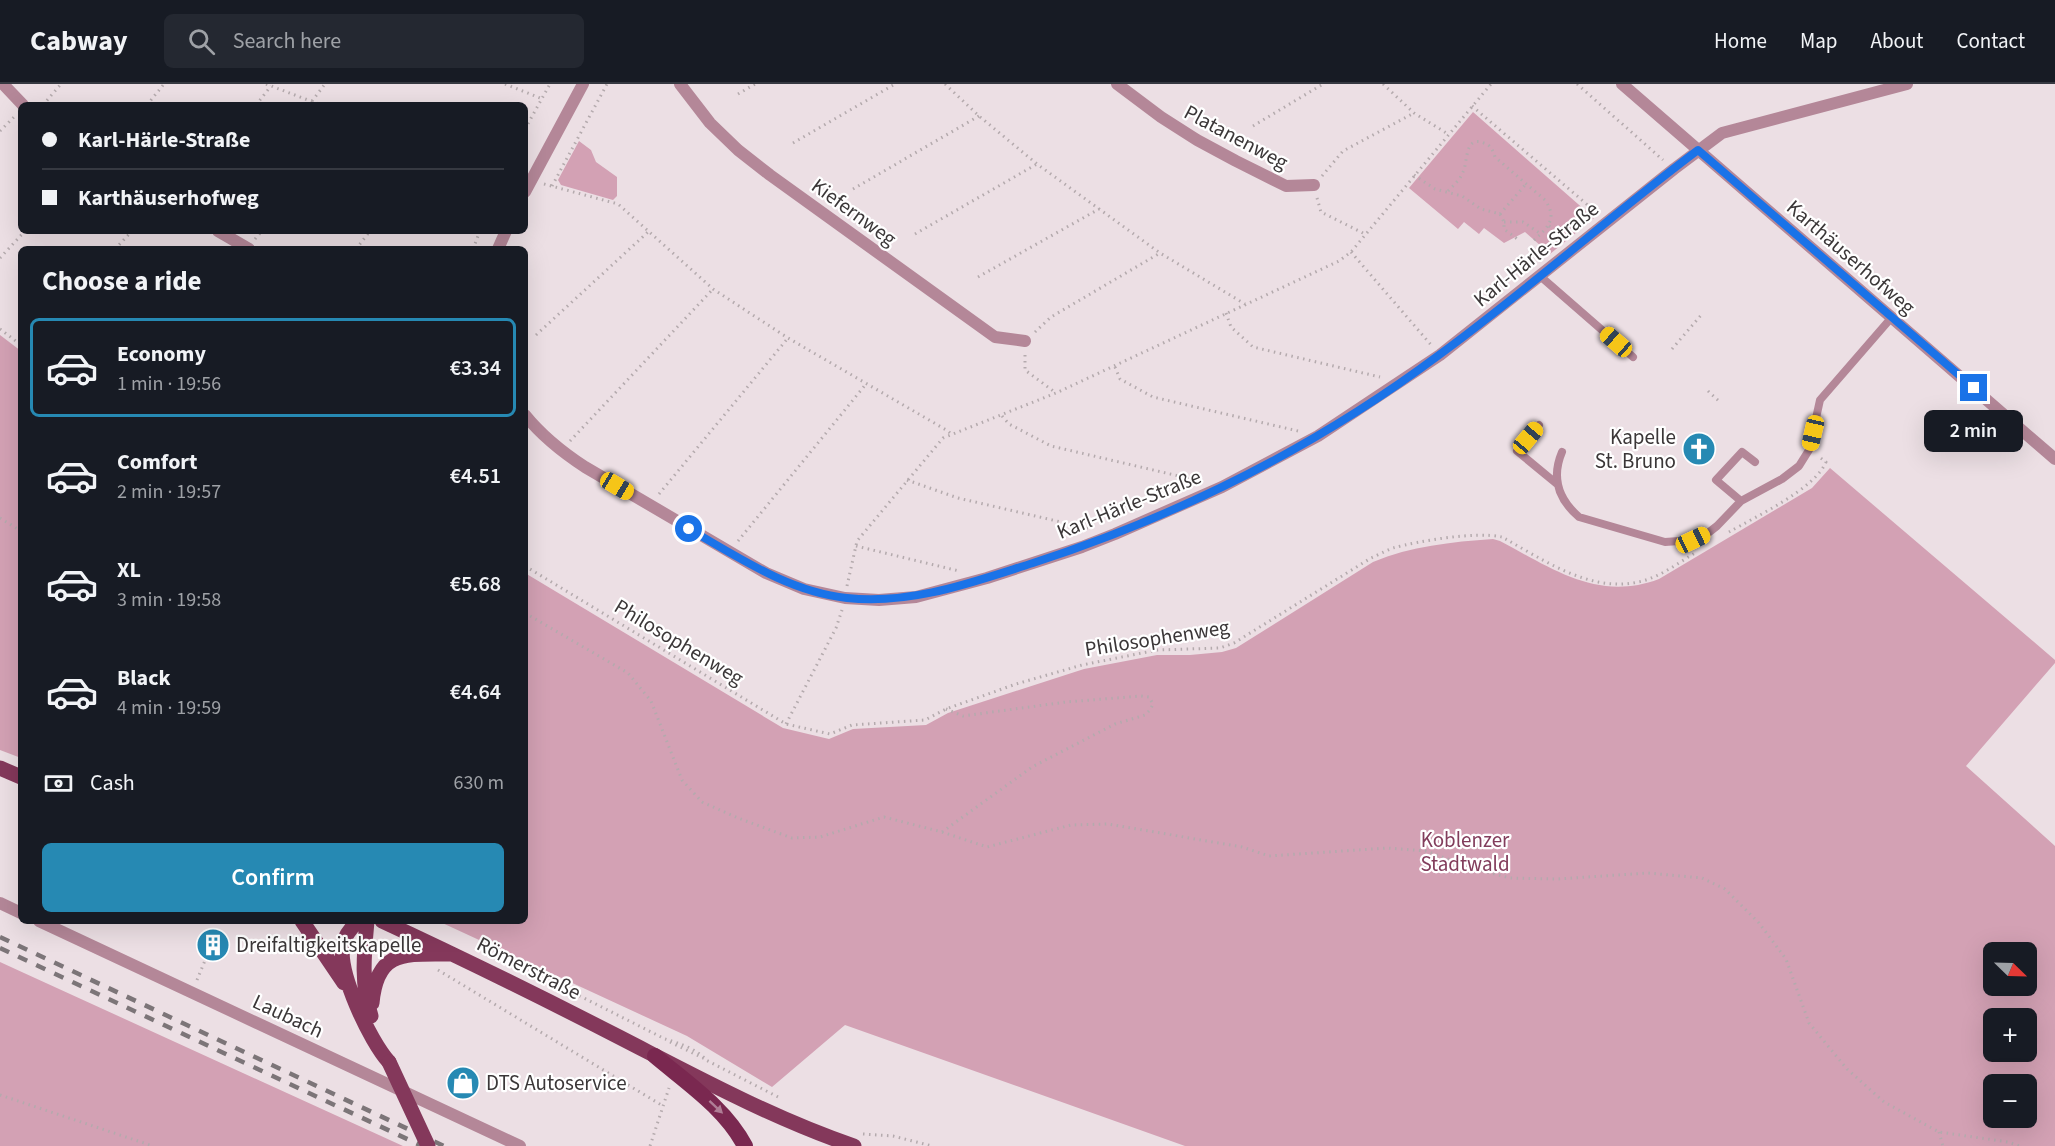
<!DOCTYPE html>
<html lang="en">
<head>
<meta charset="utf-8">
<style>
  :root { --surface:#171b24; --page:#242831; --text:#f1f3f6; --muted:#9ea1a6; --line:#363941; --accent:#2689b3 }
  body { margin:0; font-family:"Source Sans 3",sans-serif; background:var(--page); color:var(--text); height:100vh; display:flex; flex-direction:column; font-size:22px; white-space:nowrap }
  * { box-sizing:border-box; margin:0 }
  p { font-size:20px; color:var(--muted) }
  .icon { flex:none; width:33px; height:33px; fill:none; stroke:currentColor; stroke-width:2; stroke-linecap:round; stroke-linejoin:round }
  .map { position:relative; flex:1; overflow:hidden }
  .drawer { position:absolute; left:18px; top:162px; width:510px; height:678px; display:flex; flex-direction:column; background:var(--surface); border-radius:9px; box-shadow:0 6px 24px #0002 }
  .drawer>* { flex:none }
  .top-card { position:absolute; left:18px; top:18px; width:510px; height:132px; border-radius:9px; box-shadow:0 6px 24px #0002; display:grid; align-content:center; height:132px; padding:0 24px; background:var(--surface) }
  .needle { width:39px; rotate:113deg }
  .buttons { position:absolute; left:1983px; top:858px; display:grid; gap:12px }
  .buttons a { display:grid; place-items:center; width:54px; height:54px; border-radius:9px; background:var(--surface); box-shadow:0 6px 24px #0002; font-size:30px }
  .end { position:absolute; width:27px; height:27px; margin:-14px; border:8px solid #1a73e8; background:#fff; box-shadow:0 0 0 3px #fff }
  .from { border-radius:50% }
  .bubble { position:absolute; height:42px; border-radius:9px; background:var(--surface); box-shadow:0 6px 24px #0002; font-size:20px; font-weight:600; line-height:42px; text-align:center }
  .car { position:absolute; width:18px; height:36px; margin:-18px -9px; border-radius:8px; box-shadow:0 0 4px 2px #0007; background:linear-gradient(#f5c518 24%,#345 0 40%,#f5c518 0 76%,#345 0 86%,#f5c518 0) }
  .top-card b { display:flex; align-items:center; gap:21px; height:57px; font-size:22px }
  .top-card b+b { border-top:2px solid var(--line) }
  .top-card i { width:15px; height:15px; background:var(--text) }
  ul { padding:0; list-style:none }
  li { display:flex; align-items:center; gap:18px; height:99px; margin:0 12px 9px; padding:0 12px; border:3px solid transparent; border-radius:9px }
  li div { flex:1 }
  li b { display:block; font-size:22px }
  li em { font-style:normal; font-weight:600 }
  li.current { border-color:var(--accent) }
  li>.icon { width:54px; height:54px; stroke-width:1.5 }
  h2 { padding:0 24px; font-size:27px; line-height:72px }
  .pay { display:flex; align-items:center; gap:15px; height:66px; padding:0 24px; font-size:22px }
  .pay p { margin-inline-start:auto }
  .primary-button { display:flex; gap:12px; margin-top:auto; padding:12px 24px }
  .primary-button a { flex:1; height:69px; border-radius:9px; background:var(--accent); color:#fff; font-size:24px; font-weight:600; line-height:69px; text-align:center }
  header { display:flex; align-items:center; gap:36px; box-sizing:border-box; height:84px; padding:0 30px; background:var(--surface); border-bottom:2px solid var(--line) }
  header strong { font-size:28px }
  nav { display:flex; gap:33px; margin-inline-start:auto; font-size:21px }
  .search { width:420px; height:54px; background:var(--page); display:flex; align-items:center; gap:15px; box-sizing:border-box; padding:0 21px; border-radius:9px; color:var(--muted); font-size:22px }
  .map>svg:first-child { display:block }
  .green { fill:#d3a1b4; fill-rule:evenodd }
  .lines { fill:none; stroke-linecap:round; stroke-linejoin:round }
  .path { stroke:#b4aaad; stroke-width:3; stroke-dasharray:1.5 4.5; stroke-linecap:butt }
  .service { stroke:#b48798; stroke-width:8 }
  .minor { stroke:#b48798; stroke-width:12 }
  .primary { stroke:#84385b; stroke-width:15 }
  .trunk { stroke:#7a2850; stroke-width:16 }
  .rail { stroke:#7c7578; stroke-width:4.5; stroke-dasharray:10 10; stroke-linecap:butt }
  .primary-bridge { stroke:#84385b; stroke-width:15 }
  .oneway { fill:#af7e96 }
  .route { stroke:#1a73e8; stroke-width:8 }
  .labels { text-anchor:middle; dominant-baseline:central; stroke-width:4.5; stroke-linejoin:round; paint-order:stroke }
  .street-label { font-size:21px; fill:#3b3738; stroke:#fff }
  .poi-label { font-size:21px; fill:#3b3738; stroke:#fff; text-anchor:start }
  .park-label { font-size:21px; fill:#823d5c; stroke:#fff }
</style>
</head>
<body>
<header>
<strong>Cabway</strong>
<div class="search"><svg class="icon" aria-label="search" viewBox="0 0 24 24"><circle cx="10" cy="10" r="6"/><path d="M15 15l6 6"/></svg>Search here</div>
<nav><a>Home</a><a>Map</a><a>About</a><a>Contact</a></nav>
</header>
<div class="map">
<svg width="2055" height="1062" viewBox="0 0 2055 1062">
  <rect width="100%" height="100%" fill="#ecdfe4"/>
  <path class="green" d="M1473,28L1594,134L1550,170L1525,148L1504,159L1484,144L1479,150L1464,138L1458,145L1409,104Z
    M579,57L591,66L596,78L617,93V112L613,116L561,101L558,96Z
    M0,251L21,267V674L0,666Z
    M1830,384L2055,576V579L1966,682L2055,762V1062H1185L845,941L772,1003L687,952L438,837H525V489L783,644L829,655L853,645L926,641L948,629L1084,585L1157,571H1190L1222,568L1236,564L1373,478C1411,462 1451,458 1493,455L1500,457C1553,485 1598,518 1659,495L1812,404ZM1994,868H2026V902H1994ZM2026,934V968H1994V934ZM2026,1000V1034H1994V1000Z
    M0,878L24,889L403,1062H0Z"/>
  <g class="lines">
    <path class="path" d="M266,0L321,21
      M505,0L540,14
      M945,0L979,32L1037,80L1160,169L1245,220
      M1383,0L1414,29L1448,50
      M1577,0L1663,76
      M738,10L755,0
      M312,17L325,0
      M43,21L61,0
      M147,21L164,0
      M256,21L271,2
      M1472,22L1597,129
      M1253,42L1323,0
      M525,45L550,0
      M0,47L16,31
      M793,59L895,0
      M1414,91L1435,105L1462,112L1481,125L1500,130L1504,138V145L1520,157
      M1322,92L1343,67L1414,29
      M544,100L618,120L713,205L788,254L948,347L951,350
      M552,102L607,0
      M853,105L979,32
      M1448,107C1454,101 1460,96 1463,88C1468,79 1464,51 1484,59C1491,61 1493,67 1495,73L1545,116C1559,136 1546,145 1531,159
      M1317,114L1321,128L1365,150
      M1500,130L1526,100
      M1504,138H1523L1541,150
      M1549,142L1565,155
      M915,150L1037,80
      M255,155L262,147
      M115,165L132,147
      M356,165L370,147
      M473,165L480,147
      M1351,168L1432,262
      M0,174L25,147
      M978,193L1099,125
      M1226,229L1231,243L1253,263L1380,293
      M0,245L21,261
      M1035,248L1051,233L1160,169
      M536,251L648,148
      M1672,265L1702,230
      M1025,271V286L1056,309
      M1115,283L1120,295L1153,313L1298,347
      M1708,307L1720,318
      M1002,332L1009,340L1051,362L1200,397
      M570,357L713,205
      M907,396L958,414L1091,445
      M659,410L788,254
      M0,434L21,447
      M1729,448C1755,433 1815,405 1826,378L1818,372
      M738,457L866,300
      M856,462L959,487
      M525,482L786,640L830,650L852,641L925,636L946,625L1016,600L1082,581L1157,566L1220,564L1234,559L1371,474C1378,471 1385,467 1393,464C1419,457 1476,447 1502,453C1542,475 1590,509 1638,498C1659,494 1678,479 1695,469
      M847,502L857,457L943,354L1056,309L1339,177L1351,168L1491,0
      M525,529L628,589L651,617L682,696L702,718L738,734L792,754L820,753L884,733L942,748L987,763L1071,741L1108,740L1242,763L1269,772L1387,764L1426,767L1472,784L1510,794L1558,795L1648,789L1702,794L1725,805L1759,839L1786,875L1809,939L1847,985L1884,1018L1939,1048L2008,1058L2020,1062
      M786,640L836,544L842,526
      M942,748L1032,683L1115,640L1145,631L1150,626L1153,620L1149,613L1141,612L1066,618L963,632L946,625
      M438,886L663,1022
      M197,896L206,874
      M574,909L665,955C679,959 697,965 706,976L780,1014
      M670,958L705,975
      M0,1011L153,1062
      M1939,1048L1943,1062
      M863,1050L893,1052L932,1062
      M650,1062L669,1004"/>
    <path class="service" d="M1540,192L1633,273
      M1539,341L1517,367L1557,400
      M1562,368C1551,394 1558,415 1579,433L1665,458L1693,456L1708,449L1717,442L1741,417L1782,395L1799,382L1809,366L1820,316L1892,233
      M1741,417L1716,396L1742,368L1755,378"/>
    <path class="minor" d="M3,0L23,21
      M680,0L710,39L738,66L770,91L995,253L1025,257
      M1117,0L1161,33L1197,56L1236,77L1286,102L1314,101
      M1622,0L2055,375
      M525,108L583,0
      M218,147L249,165
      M498,165L506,147
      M525,331C542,352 562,368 585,383L766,489L804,505L845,514L879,516L916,513L987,494L1082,463L1115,450L1222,403L1318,352L1440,271L1674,85L1722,49L1907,0
      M0,819L21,829
      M39,837L520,1062"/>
    <path class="primary" d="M0,684L21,693
      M302,837L344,899
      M358,837C351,844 345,851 343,860C337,888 370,957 389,978
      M367,837C364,870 361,900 371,932
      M382,837C462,874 541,913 619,953C695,992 772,1034 854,1062
      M372,919C377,866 404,870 449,870"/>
    <path class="trunk" d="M655,972C687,999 725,1024 745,1062"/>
    <path class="rail" d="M0,853L444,1062
      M0,864L422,1062"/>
    <path class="primary-bridge" d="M389,978L428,1062"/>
  </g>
  <defs><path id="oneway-solid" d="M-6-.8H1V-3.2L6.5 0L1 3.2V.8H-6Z" transform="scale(1.5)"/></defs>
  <use class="oneway" href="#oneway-solid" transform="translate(716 1023) rotate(43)"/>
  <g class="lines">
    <path class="route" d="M689,445C738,473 789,508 847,514C912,521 973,498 1033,479C1178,432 1317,362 1439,271C1528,206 1610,132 1698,66L1974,304"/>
  </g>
  <defs>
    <g id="church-disc" transform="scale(1.725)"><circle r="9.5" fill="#2689b3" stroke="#fff"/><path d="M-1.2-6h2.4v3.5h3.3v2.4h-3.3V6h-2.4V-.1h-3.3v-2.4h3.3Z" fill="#fff"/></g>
    <g id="building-disc" transform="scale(1.725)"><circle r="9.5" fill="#2689b3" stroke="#fff"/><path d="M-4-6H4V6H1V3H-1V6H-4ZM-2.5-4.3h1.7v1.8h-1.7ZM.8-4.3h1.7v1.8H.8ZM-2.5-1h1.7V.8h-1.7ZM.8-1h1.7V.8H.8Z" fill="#fff"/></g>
    <g id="shop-disc" transform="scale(1.725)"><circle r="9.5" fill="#2689b3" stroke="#fff"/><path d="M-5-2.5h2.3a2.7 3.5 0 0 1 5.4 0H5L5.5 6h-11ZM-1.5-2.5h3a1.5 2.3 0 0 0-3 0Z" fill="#fff"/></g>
  </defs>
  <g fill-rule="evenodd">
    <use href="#church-disc" x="1699" y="365"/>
    <use href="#building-disc" x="213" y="861"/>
    <use href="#shop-disc" x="463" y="999"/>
  </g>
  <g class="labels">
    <g class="street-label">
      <text transform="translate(1236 53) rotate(28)">Platanenweg</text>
      <text transform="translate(854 128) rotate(36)">Kiefernweg</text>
      <text transform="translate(1536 170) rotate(-39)">Karl-Härle-Straße</text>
      <text transform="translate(1851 173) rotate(41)">Karthäuserhofweg</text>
      <text transform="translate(1129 420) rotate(-22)">Karl-Härle-Straße</text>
      <text transform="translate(1157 554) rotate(-9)">Philosophenweg</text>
      <text transform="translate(679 558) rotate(31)">Philosophenweg</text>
      <text transform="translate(529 884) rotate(27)">Römerstraße</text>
      <text transform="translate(288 932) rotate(25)">Laubach</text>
    </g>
    <g class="poi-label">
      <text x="1676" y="353" text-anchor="end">Kapelle<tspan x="1676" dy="24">St. Bruno</tspan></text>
      <text x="236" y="861">Dreifaltigkeitskapelle</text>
      <text x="486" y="999">DTS Autoservice</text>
    </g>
    <g class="park-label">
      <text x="1465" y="756">Koblenzer<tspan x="1465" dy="24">Stadtwald</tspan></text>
    </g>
  </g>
</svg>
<div class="buttons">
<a><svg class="needle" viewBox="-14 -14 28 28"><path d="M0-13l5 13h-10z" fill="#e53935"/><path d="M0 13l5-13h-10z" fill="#9ea1a6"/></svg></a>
<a>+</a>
<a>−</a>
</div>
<i class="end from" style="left:689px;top:445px"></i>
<i class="end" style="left:1974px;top:304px"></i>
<div class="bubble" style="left:1924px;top:326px;width:99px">2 min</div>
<i class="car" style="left:1616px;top:258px;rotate:311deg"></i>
<i class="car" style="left:1813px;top:349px;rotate:193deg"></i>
<i class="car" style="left:1528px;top:354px;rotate:40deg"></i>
<i class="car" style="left:617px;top:402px;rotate:121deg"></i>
<i class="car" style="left:1693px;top:456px;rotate:65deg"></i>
<div class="top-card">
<b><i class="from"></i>Karl-Härle-Straße</b>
<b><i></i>Karthäuserhofweg</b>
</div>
<section class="drawer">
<h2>Choose a ride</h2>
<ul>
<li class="current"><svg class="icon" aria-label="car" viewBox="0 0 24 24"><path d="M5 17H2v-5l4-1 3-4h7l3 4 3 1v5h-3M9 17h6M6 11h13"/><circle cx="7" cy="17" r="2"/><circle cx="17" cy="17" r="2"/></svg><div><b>Economy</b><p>1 min · 19:56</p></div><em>€3.34</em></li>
<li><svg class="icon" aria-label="car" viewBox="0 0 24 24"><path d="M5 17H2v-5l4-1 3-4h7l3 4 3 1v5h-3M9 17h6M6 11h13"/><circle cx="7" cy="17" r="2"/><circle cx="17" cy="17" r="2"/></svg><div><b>Comfort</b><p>2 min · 19:57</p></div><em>€4.51</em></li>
<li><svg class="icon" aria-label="car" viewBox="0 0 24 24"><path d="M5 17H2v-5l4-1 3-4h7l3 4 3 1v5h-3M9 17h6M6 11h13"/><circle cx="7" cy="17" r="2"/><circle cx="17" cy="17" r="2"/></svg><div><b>XL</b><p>3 min · 19:58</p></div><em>€5.68</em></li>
<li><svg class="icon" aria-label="car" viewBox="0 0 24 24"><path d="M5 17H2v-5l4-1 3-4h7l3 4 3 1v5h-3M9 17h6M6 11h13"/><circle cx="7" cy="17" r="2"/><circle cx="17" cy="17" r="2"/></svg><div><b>Black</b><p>4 min · 19:59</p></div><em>€4.64</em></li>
</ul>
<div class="pay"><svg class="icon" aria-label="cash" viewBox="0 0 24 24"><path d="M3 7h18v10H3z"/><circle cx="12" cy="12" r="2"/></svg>Cash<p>630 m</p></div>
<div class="primary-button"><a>Confirm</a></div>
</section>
</div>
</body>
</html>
